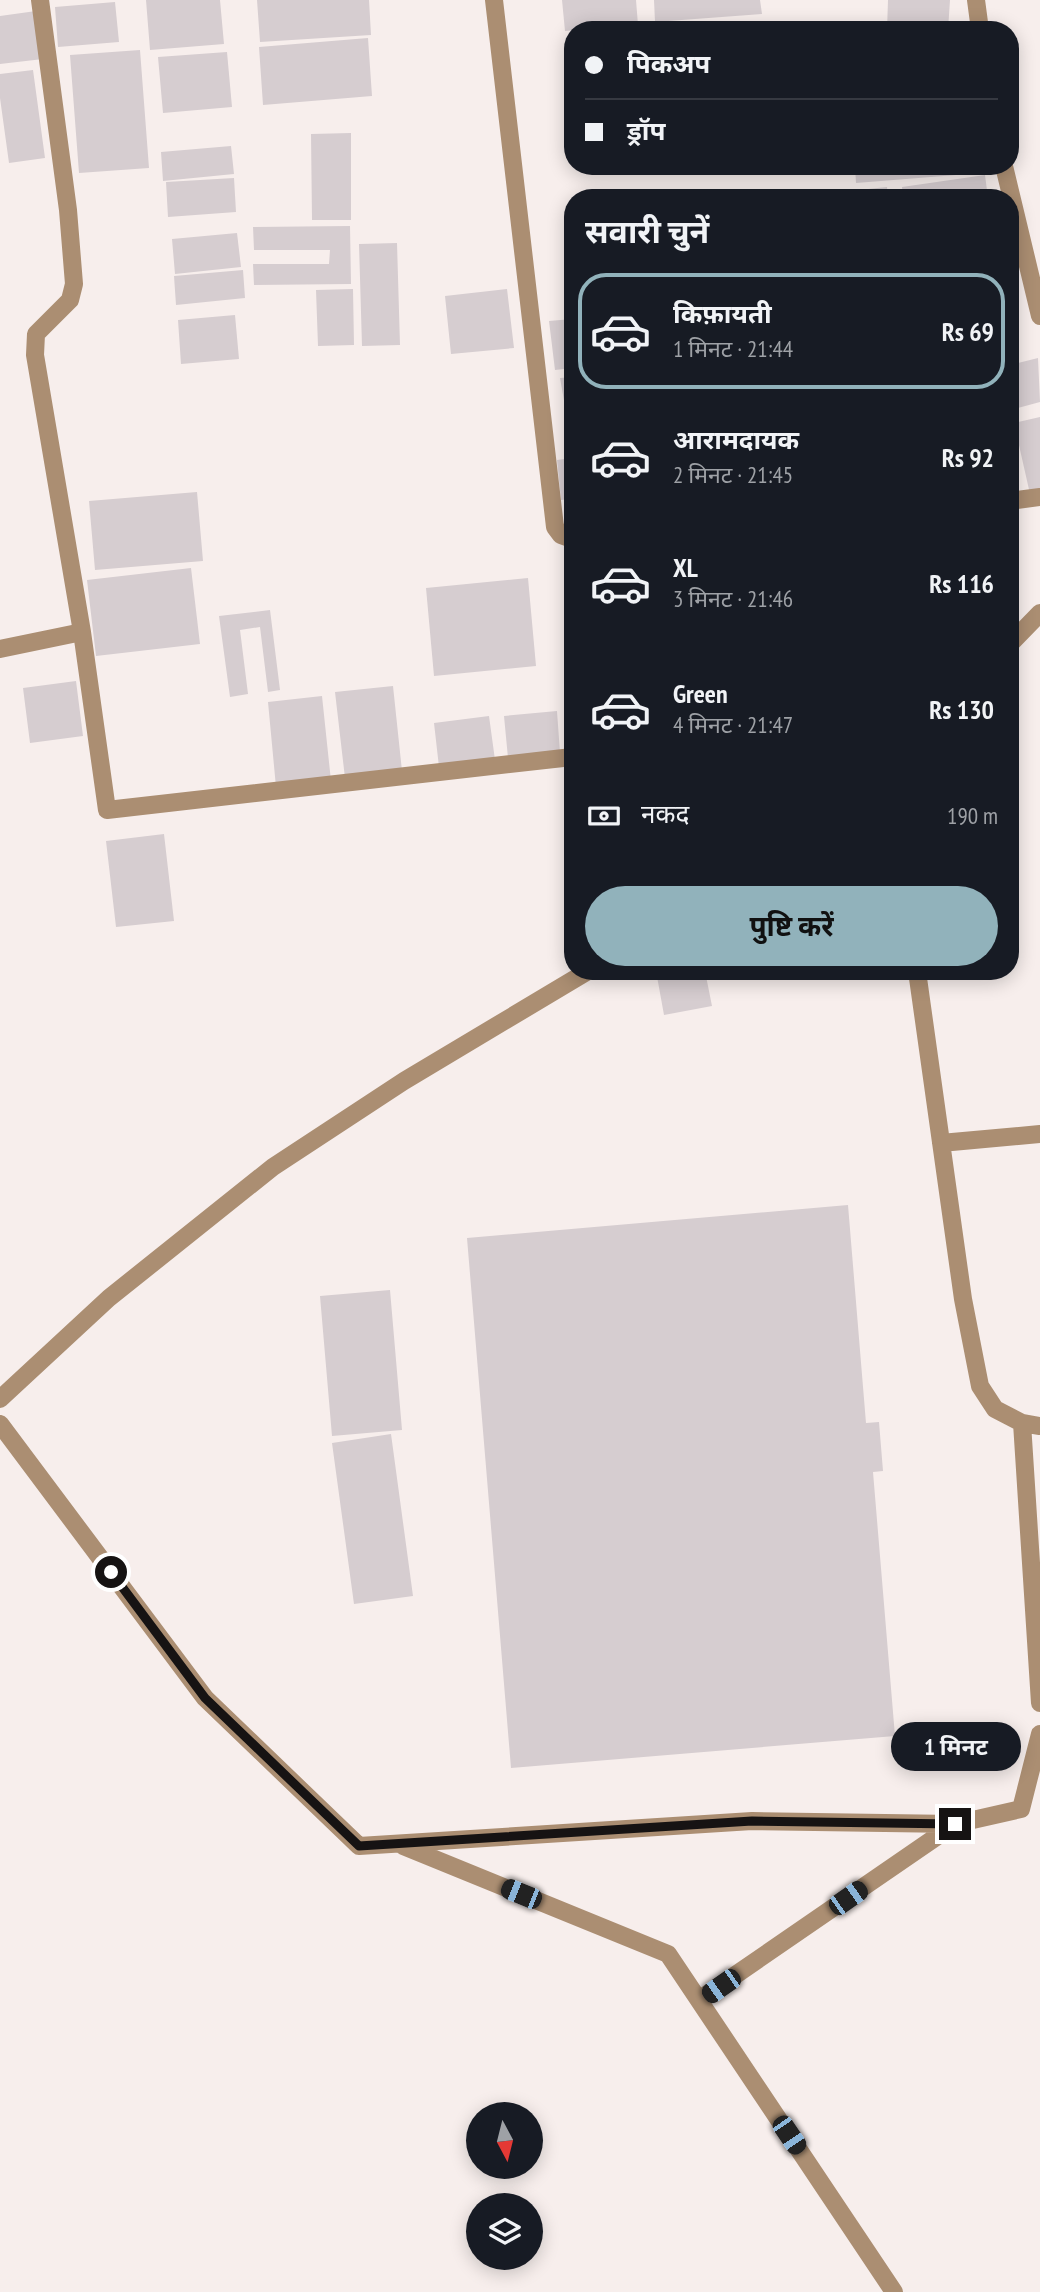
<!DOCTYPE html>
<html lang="hi">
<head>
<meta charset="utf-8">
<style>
  :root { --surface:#171b24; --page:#242831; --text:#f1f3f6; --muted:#9ea1a6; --line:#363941; --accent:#91b2bb }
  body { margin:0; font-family:"PT Sans Narrow","Noto Sans Devanagari",sans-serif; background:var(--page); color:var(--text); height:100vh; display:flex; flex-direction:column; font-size:26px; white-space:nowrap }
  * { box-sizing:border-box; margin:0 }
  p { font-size:23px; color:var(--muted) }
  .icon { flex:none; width:38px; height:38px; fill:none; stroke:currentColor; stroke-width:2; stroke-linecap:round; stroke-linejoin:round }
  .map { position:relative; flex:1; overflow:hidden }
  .panel { position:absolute; left:564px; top:189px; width:455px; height:791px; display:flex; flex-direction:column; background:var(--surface); border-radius:28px; box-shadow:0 4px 18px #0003 }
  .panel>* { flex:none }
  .hud { position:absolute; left:564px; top:21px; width:455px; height:154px; border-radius:28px; box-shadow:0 4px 18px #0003; display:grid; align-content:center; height:154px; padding:0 21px; background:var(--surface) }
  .needle { width:46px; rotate:173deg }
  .controls { position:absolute; left:466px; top:2102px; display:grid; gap:14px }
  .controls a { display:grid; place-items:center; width:77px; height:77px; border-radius:50%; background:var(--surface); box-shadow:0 4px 18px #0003; font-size:35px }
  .end { position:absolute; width:32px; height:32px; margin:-16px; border:9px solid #161313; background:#fff; box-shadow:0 0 0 4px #fff }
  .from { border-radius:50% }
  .bubble { position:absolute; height:49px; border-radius:24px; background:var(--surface); box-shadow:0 4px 18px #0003; font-size:23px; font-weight:700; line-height:49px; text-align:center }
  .car { position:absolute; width:21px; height:42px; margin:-21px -10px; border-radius:9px; box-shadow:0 0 5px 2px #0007; background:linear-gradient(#222 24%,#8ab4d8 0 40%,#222 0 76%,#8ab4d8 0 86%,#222 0) }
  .hud b { display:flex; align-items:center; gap:24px; height:66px; font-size:26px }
  .hud b+b { border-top:2px solid var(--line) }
  .hud i { width:18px; height:18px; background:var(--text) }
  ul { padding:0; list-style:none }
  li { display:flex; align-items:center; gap:21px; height:116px; margin:0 14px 10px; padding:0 7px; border:4px solid transparent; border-radius:28px }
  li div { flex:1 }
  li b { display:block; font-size:26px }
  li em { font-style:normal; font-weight:700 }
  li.selected { border-color:var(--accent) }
  li>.icon { width:63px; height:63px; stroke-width:1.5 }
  h2 { padding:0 21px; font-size:32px; line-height:84px }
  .pay { display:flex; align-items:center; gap:18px; height:77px; padding:0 21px; font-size:26px }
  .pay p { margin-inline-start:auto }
  .primary-button { display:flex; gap:14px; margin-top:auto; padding:14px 21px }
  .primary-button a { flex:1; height:80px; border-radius:42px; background:var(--accent); color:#111; font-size:28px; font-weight:700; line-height:80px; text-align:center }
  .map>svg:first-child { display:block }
  .building { fill:#d6cdd0 }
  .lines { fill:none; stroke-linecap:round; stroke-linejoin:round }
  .minor { stroke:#ab8e72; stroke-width:18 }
  .route { stroke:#161313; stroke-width:9 }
</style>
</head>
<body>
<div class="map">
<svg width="1040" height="2292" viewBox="0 0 1040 2292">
  <rect width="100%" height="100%" fill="#f7eeec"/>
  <path class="building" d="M146,0H220L224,44L150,50Z
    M257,0H369L371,35L260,42Z
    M562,0H636L638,25L565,31Z
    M654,0H760L762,14L655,22Z
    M888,0H950L948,30H887Z
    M115,2L119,42L58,47L55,7Z
    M36,11L43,59L0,64V16Z
    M368,38L372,96L263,105L259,47Z
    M140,50L149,168L79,173L70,55Z
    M227,52L232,107L163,113L158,57Z
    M33,70L45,158L9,163L0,98V74Z
    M351,133V220H312L311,134Z
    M231,146L234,174L163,181L161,152Z
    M855,166H956V175L856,183Z
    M985,175L988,198H903L902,187Z
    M234,178L236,212L168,217L166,182Z
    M887,187L888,198H821V194Z
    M350,226L351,284L254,285L253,264H329L330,250H254L253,227Z
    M237,233L241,267L175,274L172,239Z
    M397,243L400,345L362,346L359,244Z
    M243,270L245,298L176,305L174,276Z
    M353,289L354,345L318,346L316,290Z
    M507,289L514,348L451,354L445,296Z
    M235,315L239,359L181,364L178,320Z
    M572,319V368L555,370L549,321Z
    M1038,358L1040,402L1010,410V365Z
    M572,377V423H568L560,378Z
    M1040,417V492L1030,494L1014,423Z
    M572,458V499L561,500L557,460Z
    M197,492L203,561L95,570L89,501Z
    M191,568L200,644L96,656L87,580Z
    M528,578L536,666L434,676L426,588Z
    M270,610L280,690L268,692L260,627L240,630L248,694L230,697L219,616Z
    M76,681L83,736L30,743L23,688Z
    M393,686L402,771L345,778L335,692Z
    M322,696L331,781L276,787L268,702Z
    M557,711L560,753L508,758L504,716Z
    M489,716L495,760L439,767L434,723Z
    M164,834L174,921L116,927L106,841Z
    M656,971H705L712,1006L664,1015Z
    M848,1205L866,1423L879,1422L883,1471L873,1472L895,1736L511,1768L467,1238Z
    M390,1290L402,1430L332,1436L320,1296Z
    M391,1434L413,1596L354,1604L332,1443Z"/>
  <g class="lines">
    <path class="minor" d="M40,0L68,210L74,284L70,300L36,334L35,355L82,632L107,810L572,757
      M494,0L555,527L561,535L572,539
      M976,0L980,30
      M1004,166L1040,316
      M1010,501L1040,497
      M1010,644L1040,613
      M0,649L82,632
      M917,971L963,1299L980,1386L995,1409L1022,1423L1040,1426
      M941,1143L1040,1134
      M0,1399L109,1298L273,1167L404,1081L588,971
      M1022,1423L1040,1703
      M0,1424L205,1698L359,1846L752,1821L955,1824L1021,1809L1040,1734
      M403,1846L668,1954L894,2292
      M699,2000L955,1824"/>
  </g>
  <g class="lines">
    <path class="route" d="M111,1572L205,1698L359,1846L752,1821L955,1824"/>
  </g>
</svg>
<div class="controls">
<a><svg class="needle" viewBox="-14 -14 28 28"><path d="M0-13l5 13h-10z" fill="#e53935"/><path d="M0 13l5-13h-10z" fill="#9ea1a6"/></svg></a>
<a><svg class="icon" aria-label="layers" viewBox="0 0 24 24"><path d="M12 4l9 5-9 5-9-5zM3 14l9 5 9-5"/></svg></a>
</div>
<i class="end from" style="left:111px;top:1572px"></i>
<i class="end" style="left:955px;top:1824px"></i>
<div class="bubble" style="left:891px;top:1722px;width:130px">1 मिनट</div>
<i class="car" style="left:521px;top:1894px;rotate:292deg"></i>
<i class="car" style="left:848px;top:1898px;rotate:55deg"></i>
<i class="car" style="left:721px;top:1986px;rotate:235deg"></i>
<i class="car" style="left:789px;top:2135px;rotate:146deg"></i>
<div class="hud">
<b><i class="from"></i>पिकअप</b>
<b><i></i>ड्रॉप</b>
</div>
<section class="panel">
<h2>सवारी चुनें</h2>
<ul>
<li class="selected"><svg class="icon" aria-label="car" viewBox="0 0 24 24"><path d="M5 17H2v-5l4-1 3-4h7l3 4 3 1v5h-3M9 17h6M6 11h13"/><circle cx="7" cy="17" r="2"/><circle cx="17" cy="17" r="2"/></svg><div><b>किफ़ायती</b><p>1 मिनट · 21:44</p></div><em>Rs 69</em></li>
<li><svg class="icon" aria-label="car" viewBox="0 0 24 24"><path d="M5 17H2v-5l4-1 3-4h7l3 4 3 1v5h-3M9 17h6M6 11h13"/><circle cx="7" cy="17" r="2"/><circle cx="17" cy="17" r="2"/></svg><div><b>आरामदायक</b><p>2 मिनट · 21:45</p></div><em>Rs 92</em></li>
<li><svg class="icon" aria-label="car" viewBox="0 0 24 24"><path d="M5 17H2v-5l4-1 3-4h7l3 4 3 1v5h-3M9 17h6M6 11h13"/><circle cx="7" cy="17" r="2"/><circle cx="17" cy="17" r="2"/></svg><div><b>XL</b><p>3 मिनट · 21:46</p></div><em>Rs 116</em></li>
<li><svg class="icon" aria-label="car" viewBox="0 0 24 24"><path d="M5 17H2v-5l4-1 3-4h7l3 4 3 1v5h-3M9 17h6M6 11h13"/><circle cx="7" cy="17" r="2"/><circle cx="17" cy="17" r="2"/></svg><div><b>Green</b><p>4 मिनट · 21:47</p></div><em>Rs 130</em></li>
</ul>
<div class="pay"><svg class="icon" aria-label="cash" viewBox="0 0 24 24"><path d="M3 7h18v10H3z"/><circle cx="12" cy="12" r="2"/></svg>नकद<p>190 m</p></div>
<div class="primary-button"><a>पुष्टि करें</a></div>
</section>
</div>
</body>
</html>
